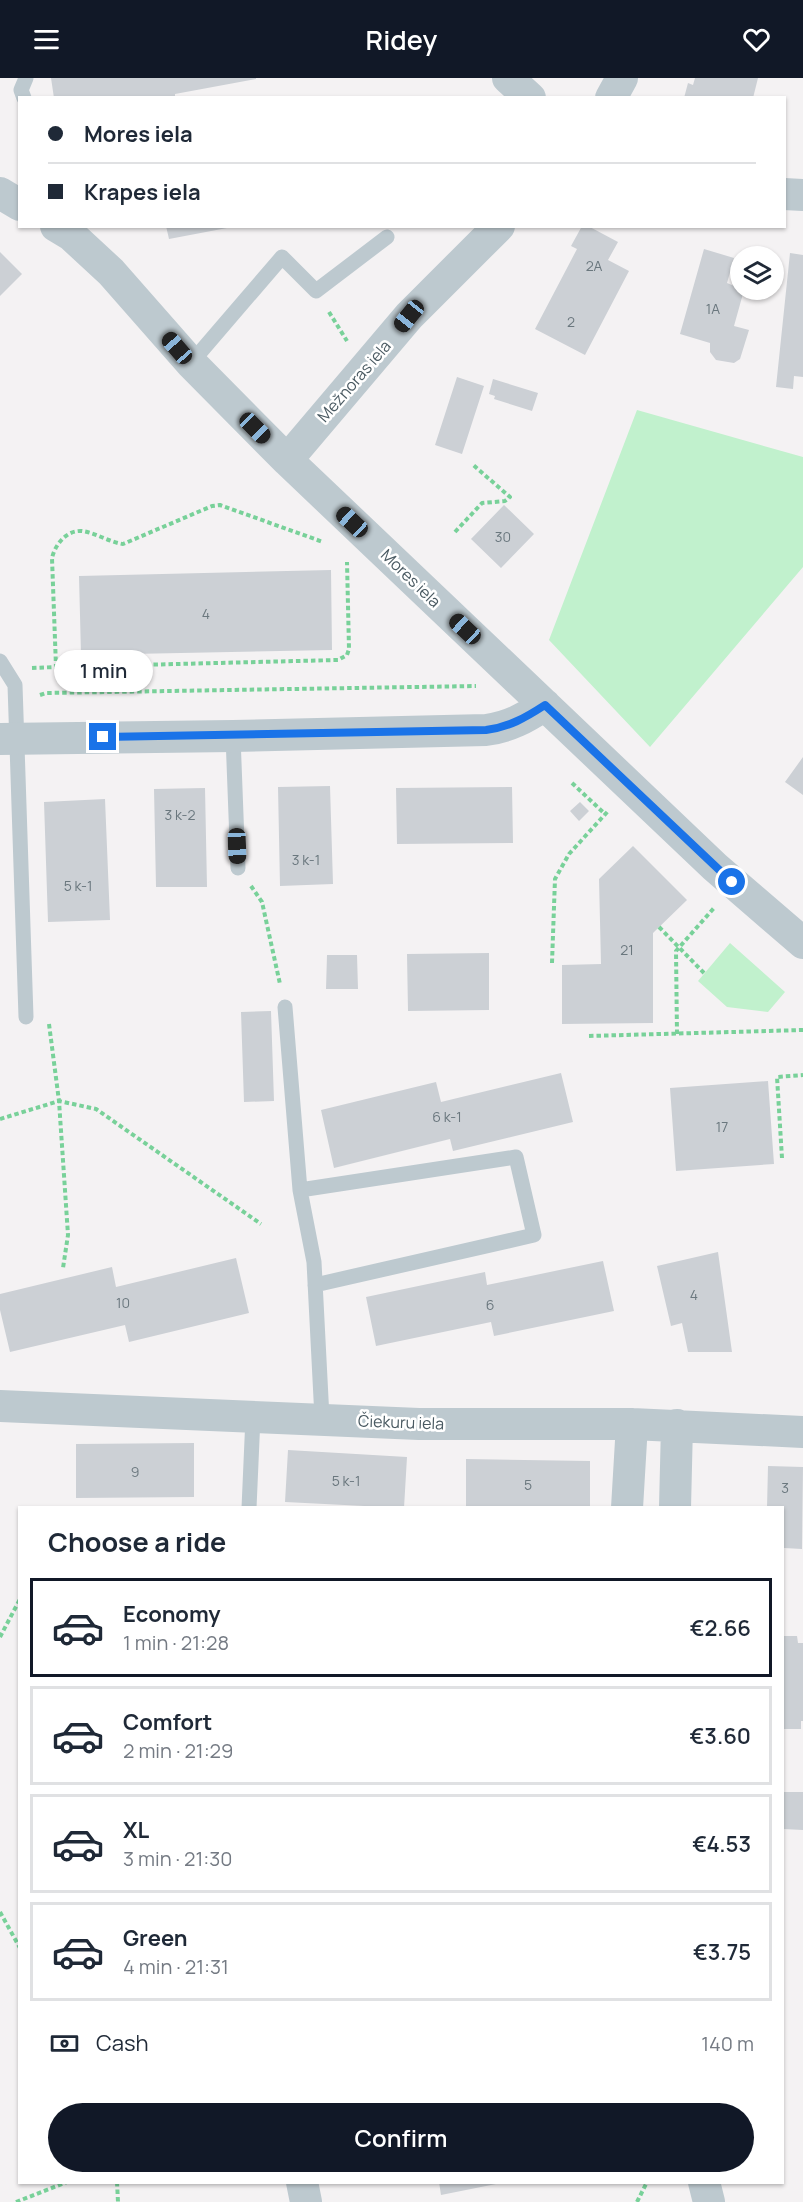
<!DOCTYPE html>
<html lang="en">
<head>
<meta charset="utf-8">
<style>
  :root { --surface:#fff; --page:#f6f6f7; --text:#1f2937; --muted:#747a83; --line:#e0e1e3; --accent:#111827 }
  body { margin:0; font-family:Manrope,sans-serif; background:var(--page); color:var(--text); height:100vh; display:flex; flex-direction:column; font-size:22px; white-space:nowrap }
  * { box-sizing:border-box; margin:0 }
  p { font-size:20px; color:var(--muted) }
  .icon { flex:none; width:33px; height:33px; fill:none; stroke:currentColor; stroke-width:2; stroke-linecap:round; stroke-linejoin:round }
  .map { position:relative; flex:1; overflow:hidden }
  .side { position:absolute; left:18px; top:1428px; width:766px; height:678px; display:flex; flex-direction:column; background:var(--surface); border-radius:0px; box-shadow:0 2px 4px #0004 }
  .side>* { flex:none }
  .banner { position:absolute; left:18px; top:18px; width:768px; height:132px; border-radius:0px; box-shadow:0 2px 4px #0004; display:grid; align-content:center; height:132px; padding:0 30px; background:var(--surface) }
  .tools { position:absolute; left:730px; top:168px; display:grid; gap:12px }
  .tools a { display:grid; place-items:center; width:54px; height:54px; border-radius:50%; background:var(--surface); box-shadow:0 2px 4px #0004; font-size:30px }
  .end { position:absolute; width:27px; height:27px; margin:-14px; border:8px solid #1a73e8; background:#fff; box-shadow:0 0 0 3px #fff }
  .from { border-radius:50% }
  .bubble { position:absolute; height:42px; border-radius:21px; background:var(--surface); box-shadow:0 2px 4px #0004; font-size:20px; font-weight:600; line-height:42px; text-align:center }
  .car { position:absolute; width:18px; height:36px; margin:-18px -9px; border-radius:8px; box-shadow:0 0 4px 2px #0007; background:linear-gradient(#222 24%,#8ab4d8 0 40%,#222 0 76%,#8ab4d8 0 86%,#222 0) }
  .banner b { display:flex; align-items:center; gap:21px; height:57px; font-size:22px }
  .banner b+b { border-top:2px solid var(--line) }
  .banner i { width:15px; height:15px; background:var(--text) }
  ul { padding:0; list-style:none }
  li { display:flex; align-items:center; gap:18px; height:99px; margin:0 12px 9px; padding:0 18px; border:3px solid var(--line); border-radius:0px }
  li div { flex:1 }
  li b { display:block; font-size:22px }
  li em { font-style:normal; font-weight:600 }
  li.current { border-color:var(--accent) }
  li>.icon { width:54px; height:54px; stroke-width:1.5 }
  h2 { padding:0 30px; font-size:27px; line-height:72px }
  .pay { display:flex; align-items:center; gap:15px; height:66px; padding:0 30px; font-size:22px }
  .pay p { margin-inline-start:auto }
  .action { display:flex; gap:12px; margin-top:auto; padding:12px 30px }
  .action a { flex:1; height:69px; border-radius:36px; background:var(--accent); color:#fff; font-size:24px; font-weight:600; line-height:69px; text-align:center }
  header { display:flex; justify-content:space-between; align-items:center; height:78px; padding:0 30px; background:var(--accent); color:#fff; font-size:27px; font-weight:600 }
  .map>svg:first-child { display:block }
  .green { fill:#c1f1cd }
  .building { fill:#ccd0d5 }
  .lines { fill:none; stroke-linecap:round; stroke-linejoin:round }
  .path { stroke:#78d199; stroke-width:4; stroke-dasharray:4.5 3; stroke-linecap:butt }
  .lane { stroke:#bdc9cf; stroke-width:15 }
  .street { stroke:#bdc9cf; stroke-width:32 }
  .route { stroke:#1a73e8; stroke-width:8 }
  .labels { text-anchor:middle; dominant-baseline:central; stroke-width:5; stroke-linejoin:round; paint-order:stroke }
  .number-label { font-size:14px; fill:#6a777e }
  .street-label { font-size:16px; fill:#495961; stroke:#fff }
</style>
</head>
<body>
<header><svg class="icon" aria-label="menu" viewBox="0 0 24 24"><path d="M4 6h16M4 12h16M4 18h16"/></svg>Ridey<svg class="icon" aria-label="heart" viewBox="0 0 24 24"><path d="M12 20l-8-8c-3-5 5-10 8-4 3-6 11-1 8 4z"/></svg></header>
<div class="map">
<svg width="803" height="2124" viewBox="0 0 803 2124">
  <rect width="100%" height="100%" fill="#f4f2f3"/>
  <path class="green" d="M637,332L803,379V489L650,669L549,562Z
    M730,865L785,914L768,934L727,929L698,903Z"/>
  <path class="building" d="M51,0H256V1L175,16V20H54Z
    M695,0H758L753,20H684L688,5L693,7Z
    M166,148H227V150L169,161Z
    M582,148H588L618,164L608,182L629,193L585,277L535,251L577,171L571,168Z
    M704,171L734,180L727,205L744,212L734,248L749,252L740,281L734,285L716,282L710,274V265L680,256Z
    M0,174L22,196L0,218Z
    M790,175L803,177V299L794,298L793,311L776,309Z
    M457,299L484,308L462,376L435,367Z
    M493,301L538,315L532,333L494,321L495,318L489,316Z
    M504,427L534,456L501,490L471,461Z
    M331,492L332,572L81,577L79,498Z
    M803,679V717L785,704Z
    M330,708L333,806L280,808L278,709Z
    M512,709L513,765L397,766L396,710Z
    M205,710L207,809H156L154,711Z
    M105,721L110,842L48,844L44,724Z
    M580,724L589,733L579,743L570,733Z
    M633,768L687,822L653,855V945L562,946V887L601,886L599,801Z
    M489,875V932L408,933L407,876Z
    M327,877H357L358,911H326Z
    M271,933L274,1023L244,1024L241,934Z
    M561,995L573,1044L453,1073L450,1061L334,1090L321,1032L436,1004L441,1024Z
    M768,1003L774,1086L676,1093L670,1010Z
    M718,1174L732,1274H688L682,1245L671,1248L657,1188Z
    M236,1180L249,1235L129,1264L125,1247L10,1274L0,1232V1216L112,1189L116,1209Z
    M603,1183L614,1233L494,1258L491,1244L376,1268L366,1219L485,1194L487,1207Z
    M194,1365V1419L76,1420V1366Z
    M288,1372L407,1379L404,1430L285,1424Z
    M466,1381L590,1383V1430H466Z
    M768,1388L803,1389L802,1471L784,1470L783,1430H767Z
    M783,1558H797L798,1565H803V1643H801V1651H783Z
    M783,1714H803V1752L783,1751Z
    M439,2104H496V2106L441,2117Z"/>
  <g class="lines">
    <path class="path" d="M329,234L347,263
      M455,454L482,425L505,423L510,419L472,386
      M56,589L338,582L347,577L349,571L347,484
      M32,590L56,589L52,480C55,467 66,452 82,453C96,455 109,464 123,466L212,428L220,427L323,464
      M40,617L46,615L476,608
      M572,705L605,736
      M251,808L262,824L280,906
      M659,849L704,895
      M552,885L555,801L569,776L609,732
      M49,946L59,1023L68,1157L63,1190
      M677,956L676,873L714,830
      M589,958L803,952
      M0,1041L59,1023L96,1031L261,1146
      M782,1080L777,999L803,997
      M0,1559L20,1521
      M0,1834L20,1870
      M117,2104L118,2124
      M16,2124L67,2104
      M637,2124L647,2104"/>
    <path class="lane" d="M24,20L21,12L26,0
      M191,285L282,179L316,213L387,159
      M0,583L15,607L26,939
      M233,658L238,790
      M285,929L300,1112L314,1184L322,1340
      M300,1112L516,1079L534,1157L315,1207
      M249,1430L253,1339"/>
    <path class="street" d="M508,0L530,20
      M611,20L622,0
      M0,115L20,127
      M784,116L803,117
      M56,148L71,157L111,194L191,285L287,382L715,789L803,865
      M287,382L409,238L499,148
      M0,661L233,658L486,652C509,649 525,640 545,627
      M0,1328L419,1346H632L803,1354
      M627,1430L632,1346
      M675,1430L677,1347
      M302,2104L306,2124
      M704,2104L709,2124"/>
  </g>
  <g class="lines">
    <path class="route" d="M103,659L486,652C509,649 525,640 545,627L732,804"/>
  </g>
  <g class="labels">
    <g class="number-label">
      <text x="594" y="187">2A</text>
      <text x="713" y="230">1A</text>
      <text x="571" y="243">2</text>
      <text x="503" y="458">30</text>
      <text x="206" y="535">4</text>
      <text x="180" y="736">3 k-2</text>
      <text x="306" y="781">3 k-1</text>
      <text x="78" y="807">5 k-1</text>
      <text x="627" y="871">21</text>
      <text x="447" y="1038">6 k-1</text>
      <text x="722" y="1048">17</text>
      <text x="694" y="1216">4</text>
      <text x="123" y="1224">10</text>
      <text x="490" y="1226">6</text>
      <text x="135" y="1393">9</text>
      <text x="346" y="1402">5 k-1</text>
      <text x="528" y="1406">5</text>
      <text x="785" y="1409">3</text>
    </g>
    <g class="street-label">
      <text transform="translate(354 303) rotate(-49)">Mežnoras iela</text>
      <text transform="translate(411 500) rotate(44)">Mores iela</text>
      <text transform="translate(401 1344) rotate(2)">Čiekuru iela</text>
    </g>
  </g>
</svg>
<div class="tools">
<a><svg class="icon" aria-label="layers" viewBox="0 0 24 24"><path d="M12 4l9 5-9 5-9-5zM3 14l9 5 9-5"/></svg></a>
</div>
<i class="end from" style="left:732px;top:804px"></i>
<i class="end" style="left:103px;top:659px"></i>
<div class="bubble" style="left:54px;top:572px;width:99px">1 min</div>
<i class="car" style="left:409px;top:238px;rotate:219deg"></i>
<i class="car" style="left:177px;top:270px;rotate:319deg"></i>
<i class="car" style="left:255px;top:350px;rotate:135deg"></i>
<i class="car" style="left:352px;top:444px;rotate:313deg"></i>
<i class="car" style="left:465px;top:551px;rotate:313deg"></i>
<i class="car" style="left:237px;top:768px;rotate:178deg"></i>
<div class="banner">
<b><i class="from"></i>Mores iela</b>
<b><i></i>Krapes iela</b>
</div>
<section class="side">
<h2>Choose a ride</h2>
<ul>
<li class="current"><svg class="icon" aria-label="car" viewBox="0 0 24 24"><path d="M5 17H2v-5l4-1 3-4h7l3 4 3 1v5h-3M9 17h6M6 11h13"/><circle cx="7" cy="17" r="2"/><circle cx="17" cy="17" r="2"/></svg><div><b>Economy</b><p>1 min · 21:28</p></div><em>€2.66</em></li>
<li><svg class="icon" aria-label="car" viewBox="0 0 24 24"><path d="M5 17H2v-5l4-1 3-4h7l3 4 3 1v5h-3M9 17h6M6 11h13"/><circle cx="7" cy="17" r="2"/><circle cx="17" cy="17" r="2"/></svg><div><b>Comfort</b><p>2 min · 21:29</p></div><em>€3.60</em></li>
<li><svg class="icon" aria-label="car" viewBox="0 0 24 24"><path d="M5 17H2v-5l4-1 3-4h7l3 4 3 1v5h-3M9 17h6M6 11h13"/><circle cx="7" cy="17" r="2"/><circle cx="17" cy="17" r="2"/></svg><div><b>XL</b><p>3 min · 21:30</p></div><em>€4.53</em></li>
<li><svg class="icon" aria-label="car" viewBox="0 0 24 24"><path d="M5 17H2v-5l4-1 3-4h7l3 4 3 1v5h-3M9 17h6M6 11h13"/><circle cx="7" cy="17" r="2"/><circle cx="17" cy="17" r="2"/></svg><div><b>Green</b><p>4 min · 21:31</p></div><em>€3.75</em></li>
</ul>
<div class="pay"><svg class="icon" aria-label="cash" viewBox="0 0 24 24"><path d="M3 7h18v10H3z"/><circle cx="12" cy="12" r="2"/></svg>Cash<p>140 m</p></div>
<div class="action"><a>Confirm</a></div>
</section>
</div>
</body>
</html>
